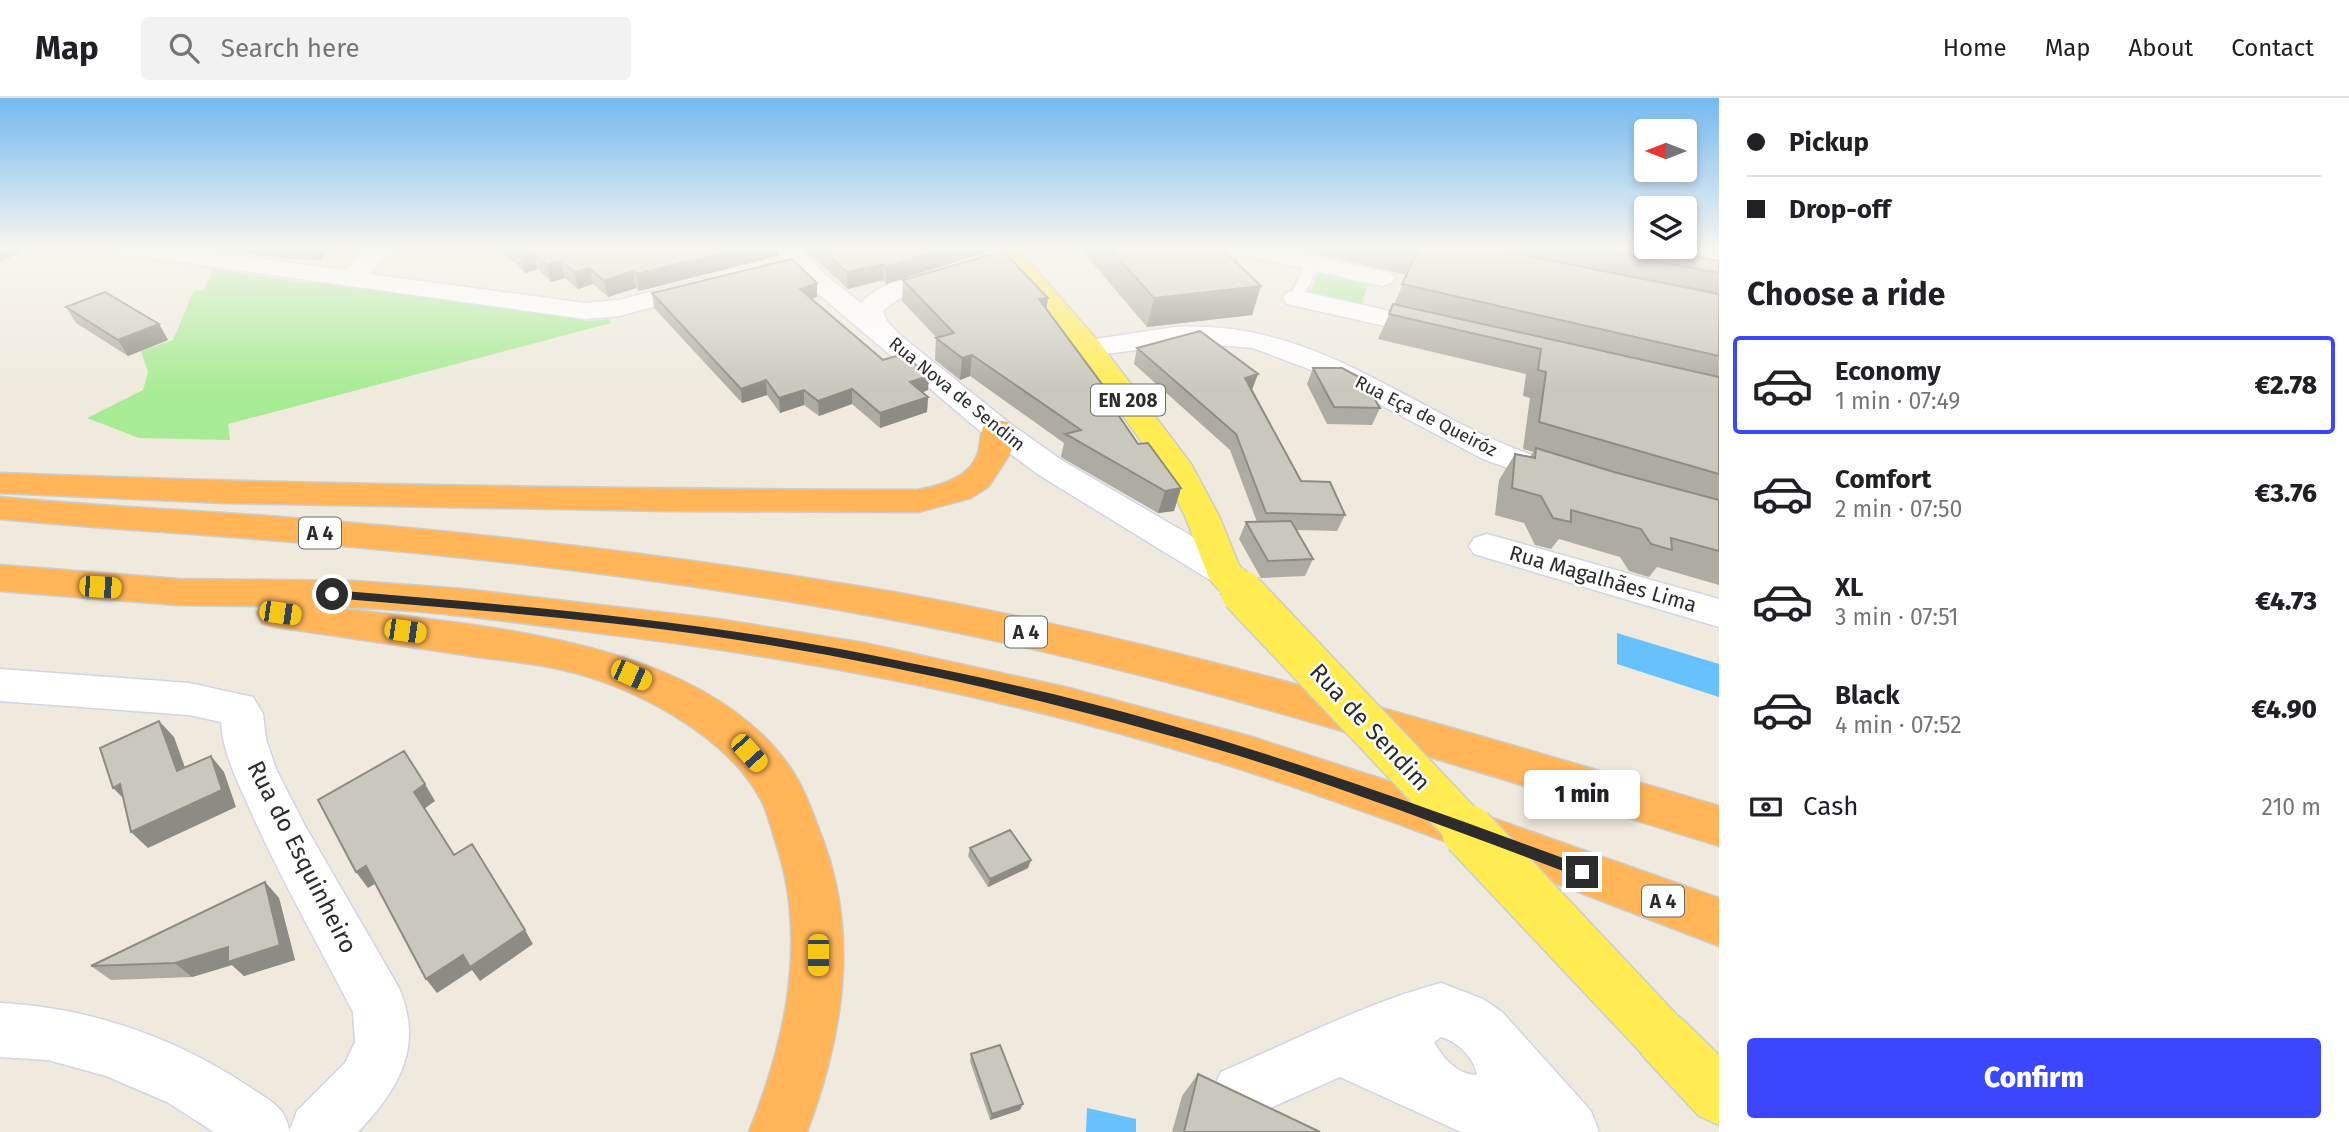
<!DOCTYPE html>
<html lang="en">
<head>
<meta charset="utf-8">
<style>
  :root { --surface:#fff; --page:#f2f2f2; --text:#202124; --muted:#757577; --line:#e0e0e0; --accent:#3a47ff }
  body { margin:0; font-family:"Fira Sans",sans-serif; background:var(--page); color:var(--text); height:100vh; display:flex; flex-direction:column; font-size:26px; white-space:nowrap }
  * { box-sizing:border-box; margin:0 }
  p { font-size:23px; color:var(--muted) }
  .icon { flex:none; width:38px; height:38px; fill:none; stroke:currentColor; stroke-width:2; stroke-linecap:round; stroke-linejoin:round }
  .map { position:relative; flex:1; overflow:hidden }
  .details { display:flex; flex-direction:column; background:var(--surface); width:630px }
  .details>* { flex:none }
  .hud { display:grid; align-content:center; height:154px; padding:0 28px; background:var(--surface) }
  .needle { width:46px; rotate:270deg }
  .tools { position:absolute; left:1634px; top:21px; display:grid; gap:14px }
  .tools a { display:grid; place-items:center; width:63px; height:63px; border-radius:7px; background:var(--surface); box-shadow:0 4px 10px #0003; font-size:35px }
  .end { position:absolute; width:32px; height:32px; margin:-16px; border:9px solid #2c2c2c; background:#fff; box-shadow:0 0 0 4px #fff }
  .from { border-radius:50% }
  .bubble { position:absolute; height:49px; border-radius:7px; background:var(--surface); box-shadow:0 4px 10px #0003; font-size:23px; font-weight:800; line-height:49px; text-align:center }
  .car { position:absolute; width:21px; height:42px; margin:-21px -10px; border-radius:9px; box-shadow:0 0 5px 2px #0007; background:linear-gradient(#f5c518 24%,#345 0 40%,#f5c518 0 76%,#345 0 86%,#f5c518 0) }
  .hud b { display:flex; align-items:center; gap:24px; height:66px; font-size:26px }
  .hud b+b { border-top:2px solid var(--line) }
  .hud i { width:18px; height:18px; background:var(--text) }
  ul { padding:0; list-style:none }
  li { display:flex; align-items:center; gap:21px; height:98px; margin:0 14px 10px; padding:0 14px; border:4px solid transparent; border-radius:7px }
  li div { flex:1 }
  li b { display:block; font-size:26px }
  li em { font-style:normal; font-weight:800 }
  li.selected { border-color:var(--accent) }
  li>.icon { width:63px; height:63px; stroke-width:1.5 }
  h2 { padding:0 28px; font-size:32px; line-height:84px }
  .pay { display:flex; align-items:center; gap:18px; height:77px; padding:0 28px; font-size:26px }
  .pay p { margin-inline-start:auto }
  .action { display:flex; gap:14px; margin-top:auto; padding:14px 28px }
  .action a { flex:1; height:80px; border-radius:7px; background:var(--accent); color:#fff; font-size:28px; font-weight:800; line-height:80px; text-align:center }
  header { display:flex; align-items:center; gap:42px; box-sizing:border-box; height:98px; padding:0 35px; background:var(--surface); border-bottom:2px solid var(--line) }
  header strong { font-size:33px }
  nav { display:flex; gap:38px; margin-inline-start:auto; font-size:24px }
  .search { width:490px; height:63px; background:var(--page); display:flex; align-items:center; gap:18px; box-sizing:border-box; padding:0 24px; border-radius:7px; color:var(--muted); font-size:26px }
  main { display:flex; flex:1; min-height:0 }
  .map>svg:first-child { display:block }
  .green { fill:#a7eb94 }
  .water { fill:#66c1fc }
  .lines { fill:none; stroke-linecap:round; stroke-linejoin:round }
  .lane-casing { stroke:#d2d4e6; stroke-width:3 }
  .street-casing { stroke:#d2d4e6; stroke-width:3 }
  .secondary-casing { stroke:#d2d4e6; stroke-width:3 }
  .primary-casing { stroke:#ccc; stroke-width:3 }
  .highway-casing { stroke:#ccc; stroke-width:3 }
  .lane { fill:#fff; fill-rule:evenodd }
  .street { fill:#fff; fill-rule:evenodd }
  .secondary { fill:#fff; fill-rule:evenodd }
  .primary { fill:#ffec52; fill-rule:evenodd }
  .highway { fill:#ffb558; fill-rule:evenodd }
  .primary-bridge-far2-casing { stroke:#ccc; stroke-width:36; stroke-linecap:butt }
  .primary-bridge-far1-casing { stroke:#ccc; stroke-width:45; stroke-linecap:butt }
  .primary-bridge-casing { stroke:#ccc; stroke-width:55; stroke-linecap:butt }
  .primary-bridge-far2 { stroke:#ffec52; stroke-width:33 }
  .primary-bridge-far1 { stroke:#ffec52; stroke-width:42 }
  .primary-bridge { stroke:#ffec52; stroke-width:52 }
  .wall { fill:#aeaca2 }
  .shaded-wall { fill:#8d8c84 }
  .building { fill:#cac8bc; stroke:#8d8c84; stroke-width:2 }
  .route { fill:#2c2c2c }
  .labels { text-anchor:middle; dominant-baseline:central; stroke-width:5; stroke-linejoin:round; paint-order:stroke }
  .far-street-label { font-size:18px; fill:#2c2c2c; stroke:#fff }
  .shield { fill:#fff; stroke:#6b6b6b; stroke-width:2 }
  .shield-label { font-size:19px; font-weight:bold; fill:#2c2c2c }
  .street-label { font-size:21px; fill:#2c2c2c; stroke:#fff }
  .near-street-label { font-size:24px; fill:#2c2c2c; stroke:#fff }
</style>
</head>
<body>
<header>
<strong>Map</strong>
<div class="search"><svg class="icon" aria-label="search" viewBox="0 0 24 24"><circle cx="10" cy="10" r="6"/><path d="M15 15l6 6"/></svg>Search here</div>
<nav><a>Home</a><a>Map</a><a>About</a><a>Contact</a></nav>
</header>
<main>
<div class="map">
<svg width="1719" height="1034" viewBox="0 0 1719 1034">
  <rect width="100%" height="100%" fill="#efeadd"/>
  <path class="green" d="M214,171L295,183L385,191L589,223L609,221L611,225L228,326L230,342L139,340L87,320L143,292L148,274L141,253L173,242L194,192L203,193Z
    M1320,172L1370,182L1360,210L1308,198Z"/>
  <path class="water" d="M1617,535L1719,566V599L1617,566Z
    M1087,1010L1136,1021V1034H1086Z"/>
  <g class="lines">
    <g class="lane-casing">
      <path id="lane" d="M1313,161L1320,165L1303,200L1296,204L1291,203L1289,200L1306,165Z"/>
    </g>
    <g class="street-casing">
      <path id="street" d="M111,149H175L346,172L367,149H392L370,176L585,205L619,202L704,180L713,183L717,188L713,193L619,218L585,221L123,156L114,154Z
        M1228,149H1273L1391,175L1395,180L1391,185L1382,188L1231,154Z
        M1688,149H1719V165L1691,154Z
        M1296,192L1448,226L1452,232L1448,238L1438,240L1287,206L1283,200L1287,194Z
        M1175,229C1285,223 1362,275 1455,323C1493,343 1533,359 1574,371L1579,378L1574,385L1562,388L1550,385L1483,361L1322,276L1253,250L1193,245L1089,258L1079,256L1075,250L1079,244L1089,242Z
        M1487,436L1719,501V529L1474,456L1469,448L1474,440Z
        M0,571L189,585L253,599L263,616L266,641L276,671L304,726L399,890C424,949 399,991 358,1034H289L297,1013L345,965L355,944L353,914C319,848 282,783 252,716C239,686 223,657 221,624L189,617L0,603Z
        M1441,885L1483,901L1502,914L1591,1013L1599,1034H1461L1340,979L1241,1023L1221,1014L1212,994L1221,974C1293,943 1365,905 1441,885ZM1441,939C1458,944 1474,959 1477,977C1457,977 1443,960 1434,944Z"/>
    </g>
    <g class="secondary-casing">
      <path id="secondary" d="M773,149H798L828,179L861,205C882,181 923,177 953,170L962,173L966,178L962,183C935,190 903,193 883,213L887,223L900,237L1008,324L1063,363L1236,464L1241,473L1236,482L1223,486L1210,482L1039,377L986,338L810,189Z
        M0,905C88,909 174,939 248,988C258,995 275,1004 282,1014C286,1019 288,1028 290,1034H214L167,1004L106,978L48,962L0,959Z"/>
    </g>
    <g class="primary-casing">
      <path id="primary" d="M991,149H1016L1099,244L1191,366L1219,418L1239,467L1251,483L1245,492L1232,496L1219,492L1210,482L1185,418L1163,374L1079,256Z
        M1661,911L1680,919L1719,957V1027L1699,1018L1642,957L1634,938L1642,919Z"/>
    </g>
    <g class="highway-casing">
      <path id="highway" d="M997,322L1008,324L1013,331L1011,354L989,388L971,400L918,414L669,413L225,405L0,395V375C306,387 612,391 918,392C942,387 973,379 979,351C981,341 980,333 986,324Z
        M0,399C94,408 187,412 281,419C486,435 690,459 893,494C1173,544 1446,628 1719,708V748C1446,664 1175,575 894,522C692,484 486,459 282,443C188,435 94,430 0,421Z
        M0,467L178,481L354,483L463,491L718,521L864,545L1065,589L1249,638L1382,681L1719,800V848C1564,789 1410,727 1252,675C1037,605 814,561 590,534C504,523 418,510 331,509C477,529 701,538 792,672C806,694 815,721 824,745C859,841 842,940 807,1034H749C786,942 808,842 776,745C771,730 768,714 760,700C725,635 629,586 559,571C529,564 496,562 465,557C402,548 339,538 276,529L262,525L257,515L261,508L178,507L0,493Z"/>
    </g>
    <use href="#lane" class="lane"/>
    <use href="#street" class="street"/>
    <use href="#secondary" class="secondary"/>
    <use href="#primary" class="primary"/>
    <use href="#highway" class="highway"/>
    <g class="primary-bridge-far2-casing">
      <path id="primary-bridge-far2" d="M1232,483L1244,495"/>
    </g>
    <g class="primary-bridge-far1-casing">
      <path id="primary-bridge-far1" d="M1242,494L1470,735"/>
    </g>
    <g class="primary-bridge-casing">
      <path id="primary-bridge" d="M1468,733L1661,938"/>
    </g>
    <use href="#primary-bridge-far2" class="primary-bridge-far2"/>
    <use href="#primary-bridge-far1" class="primary-bridge-far1"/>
    <use href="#primary-bridge" class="primary-bridge"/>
  </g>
  <path class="wall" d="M204,149H332L320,162L278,160L277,157H256L204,150Z
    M499,149H777L778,158L639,193L636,190L608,199L593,186L578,191L565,180L551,184L538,171L525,175L499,151Z
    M802,149H987V154L886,186L883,182L848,191Z
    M1079,149H1220L1261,188L1252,217L1147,229Z
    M1287,149H1687L1688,157L1719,163V487L1657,469L1649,479L1629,473L1620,459L1559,441L1551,451L1535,447L1524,425L1495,417L1499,382L1515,356L1530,359L1533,354L1523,351L1530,300L1523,298L1526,276L1378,241L1407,177Z
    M903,182L1048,200L1046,211L1138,346L1181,390L1174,413L1158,415L1064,361L1061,359L1064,345L970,278L960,282L935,262L936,240H937L902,203Z
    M817,185V199L811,201L883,262L929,278L928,292L923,294L928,299L927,314L880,330L852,306L819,318L804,307L780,315L767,297L742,305L654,210L652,195Z
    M66,209L159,226L168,242L128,258L76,225Z
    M1137,250L1252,292L1301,383L1345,417L1337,433L1297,432L1313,461L1305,478L1261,480L1239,441L1246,424H1257L1230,352L1134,266Z
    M1313,270L1380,310L1372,327L1327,326L1307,286Z
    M970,750L1028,770L988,789L968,758Z
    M265,784L279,800L295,862L244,878L232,867L192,879L111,882L91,868Z
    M971,956L1020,1012L990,1022L970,963Z
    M1198,976L1320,1034H1172L1182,998Z"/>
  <path class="shaded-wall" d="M0,149H31L0,164Z
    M314,149H332L320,162Z
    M748,149H777L778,158L639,193L636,176Z
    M952,149H987V154L886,186V169Z
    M533,155L538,171L525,175L521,159Z
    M561,163L565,180L551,184L547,167Z
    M883,166V182L848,191L847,174Z
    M589,170L593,186L578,191L574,174Z
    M633,173L636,190L608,199L604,183Z
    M817,185V199L800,205V191Z
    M1261,188L1252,217L1147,229L1154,200Z
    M1048,200L1045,221L1039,201Z
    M159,226L168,242L128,258L118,242Z
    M972,257L970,278L960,282L962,260Z
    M1258,276L1252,292L1245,280Z
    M929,278L928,292L910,299V284Z
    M766,282L767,297L742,305L741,291Z
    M852,291V306L819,318L818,303Z
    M804,292V307L780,315L779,300Z
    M928,299L927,314L880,330V315Z
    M1181,390L1174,413L1158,415L1165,393Z
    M159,623L174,639L192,689L177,673Z
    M211,658L224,674L236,709L148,750L131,734Z
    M120,686L129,706L113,690Z
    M425,686L435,703L424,711L414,694Z
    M1031,762L1028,770L988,789L990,781Z
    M366,768L378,784L368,790L356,774Z
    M265,784L279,800L295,862L244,878L232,867L192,879L175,865L228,849Z
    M525,832L533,846L480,883L472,872L437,895L426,881L463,857Z
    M1023,1006L1020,1012L990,1022L992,1016Z"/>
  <path class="building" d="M510,149H748L636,176L633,173L604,183L589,170L574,174L561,163L547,167L533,155L521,159Z
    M819,149H952L886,169L883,166L847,174Z
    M1108,149H1220L1261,188L1154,200Z
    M1401,149H1483L1719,196V258L1402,186L1418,153Z
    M1583,149H1687L1688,157L1719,163V175Z
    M1003,153L1048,200L1039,201L1104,289L1100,290L1138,346L1148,345L1181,390L1165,393L1069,338L1065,336L1081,332L972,257L962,260L936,240L954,235L903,182Z
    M792,161L817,185L800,191L883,262L903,256L929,278L910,284L928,299L880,315L852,291L818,303L804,292L779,300L766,282L741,291L652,195Z
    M105,194L159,226L118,242L66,209Z
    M1393,206L1719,279V376L1539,324L1546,274L1538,272L1541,251L1389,216Z
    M1200,233L1258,276L1245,280L1301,383L1330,384L1345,417L1266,415L1236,336L1137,250Z
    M1313,270H1342L1363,281L1380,310L1334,309Z
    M1536,350L1614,374L1719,402V453L1671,440L1672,452L1651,446L1641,431L1571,412V424L1553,420L1541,398L1512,390L1515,356L1535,360Z
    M1291,423L1313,461L1268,463L1246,424Z
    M159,623L177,673L211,658L222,692L131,734L120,686L113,690L100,650Z
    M404,653L425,686L414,694L454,757L472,746L525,832L470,869L463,857L426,881L366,768L356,774L318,702Z
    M1010,732L1031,762L990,781L970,750Z
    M265,784L280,847L228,864V849L175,865L91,868Z
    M1000,947L1023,1006L992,1016L971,956Z
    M1198,976L1320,1034H1184Z"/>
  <linearGradient id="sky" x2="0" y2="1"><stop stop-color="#74b9f0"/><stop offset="0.51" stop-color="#f8f6f0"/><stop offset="1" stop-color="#f8f6f0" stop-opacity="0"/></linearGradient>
  <rect width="1719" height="294" fill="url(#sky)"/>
  <path class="route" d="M332,492C511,507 690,521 866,556C966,576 1066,597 1163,625C1307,666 1447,717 1587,769L1589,774L1582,780C1443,728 1304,674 1160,635C1015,594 867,561 718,539C590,520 461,511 332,500L326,496Z"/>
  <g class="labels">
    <g class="far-street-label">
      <text transform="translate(957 296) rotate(39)">Rua Nova de Sendim</text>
      <text transform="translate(1426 318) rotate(27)">Rua Eça de Queiróz</text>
    </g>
    <g class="shield">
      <rect x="1091" y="286.5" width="74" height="31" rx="5"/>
      <rect x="299" y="419.5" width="42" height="31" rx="5"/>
      <rect x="1005" y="518.5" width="42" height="31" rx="5"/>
      <rect x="1642" y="787.5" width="42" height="31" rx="5"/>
    </g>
    <g class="shield-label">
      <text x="1128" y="302">EN 208</text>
      <text x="320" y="435">A 4</text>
      <text x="1026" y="534">A 4</text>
      <text x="1663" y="803">A 4</text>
    </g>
    <g class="street-label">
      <text transform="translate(1603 481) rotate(16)">Rua Magalhães Lima</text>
    </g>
    <g class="near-street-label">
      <text transform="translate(1370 629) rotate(47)">Rua de Sendim</text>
      <text transform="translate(302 759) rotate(63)">Rua do Esquinheiro</text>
    </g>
  </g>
</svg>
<div class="tools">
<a><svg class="needle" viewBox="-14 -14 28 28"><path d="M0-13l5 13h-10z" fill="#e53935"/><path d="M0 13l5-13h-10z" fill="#757577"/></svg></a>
<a><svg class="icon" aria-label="layers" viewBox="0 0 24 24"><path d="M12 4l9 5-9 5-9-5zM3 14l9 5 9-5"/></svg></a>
</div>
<i class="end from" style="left:332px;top:496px"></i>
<i class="end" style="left:1582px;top:774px"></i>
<div class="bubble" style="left:1524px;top:672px;width:116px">1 min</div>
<i class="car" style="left:100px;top:489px;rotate:94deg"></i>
<i class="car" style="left:280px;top:515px;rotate:98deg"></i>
<i class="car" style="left:405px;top:533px;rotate:98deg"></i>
<i class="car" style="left:631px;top:577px;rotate:114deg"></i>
<i class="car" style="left:749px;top:655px;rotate:138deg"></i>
<i class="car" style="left:818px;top:857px;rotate:180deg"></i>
</div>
<section class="details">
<div class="hud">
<b><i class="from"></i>Pickup</b>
<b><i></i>Drop-off</b>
</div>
<h2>Choose a ride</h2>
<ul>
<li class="selected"><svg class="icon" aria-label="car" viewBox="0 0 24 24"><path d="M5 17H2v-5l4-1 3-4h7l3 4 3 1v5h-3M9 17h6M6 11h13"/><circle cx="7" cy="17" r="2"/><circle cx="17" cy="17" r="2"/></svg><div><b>Economy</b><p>1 min · 07:49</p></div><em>€2.78</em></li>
<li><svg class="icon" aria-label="car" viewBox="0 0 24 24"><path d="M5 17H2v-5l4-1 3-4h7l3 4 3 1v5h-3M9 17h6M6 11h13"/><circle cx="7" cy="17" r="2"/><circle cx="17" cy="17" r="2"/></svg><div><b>Comfort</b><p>2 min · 07:50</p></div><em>€3.76</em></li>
<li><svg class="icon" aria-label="car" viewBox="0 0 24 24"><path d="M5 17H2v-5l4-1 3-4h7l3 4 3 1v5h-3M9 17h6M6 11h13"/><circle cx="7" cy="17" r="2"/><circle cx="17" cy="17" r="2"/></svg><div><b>XL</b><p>3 min · 07:51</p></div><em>€4.73</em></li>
<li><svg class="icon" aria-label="car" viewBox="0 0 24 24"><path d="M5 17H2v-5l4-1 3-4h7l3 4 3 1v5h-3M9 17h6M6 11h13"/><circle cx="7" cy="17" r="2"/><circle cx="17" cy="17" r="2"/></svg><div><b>Black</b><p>4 min · 07:52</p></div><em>€4.90</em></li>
</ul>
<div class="pay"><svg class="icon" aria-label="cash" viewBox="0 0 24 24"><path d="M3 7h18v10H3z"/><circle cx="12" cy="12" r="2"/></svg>Cash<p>210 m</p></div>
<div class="action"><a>Confirm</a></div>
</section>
</main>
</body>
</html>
